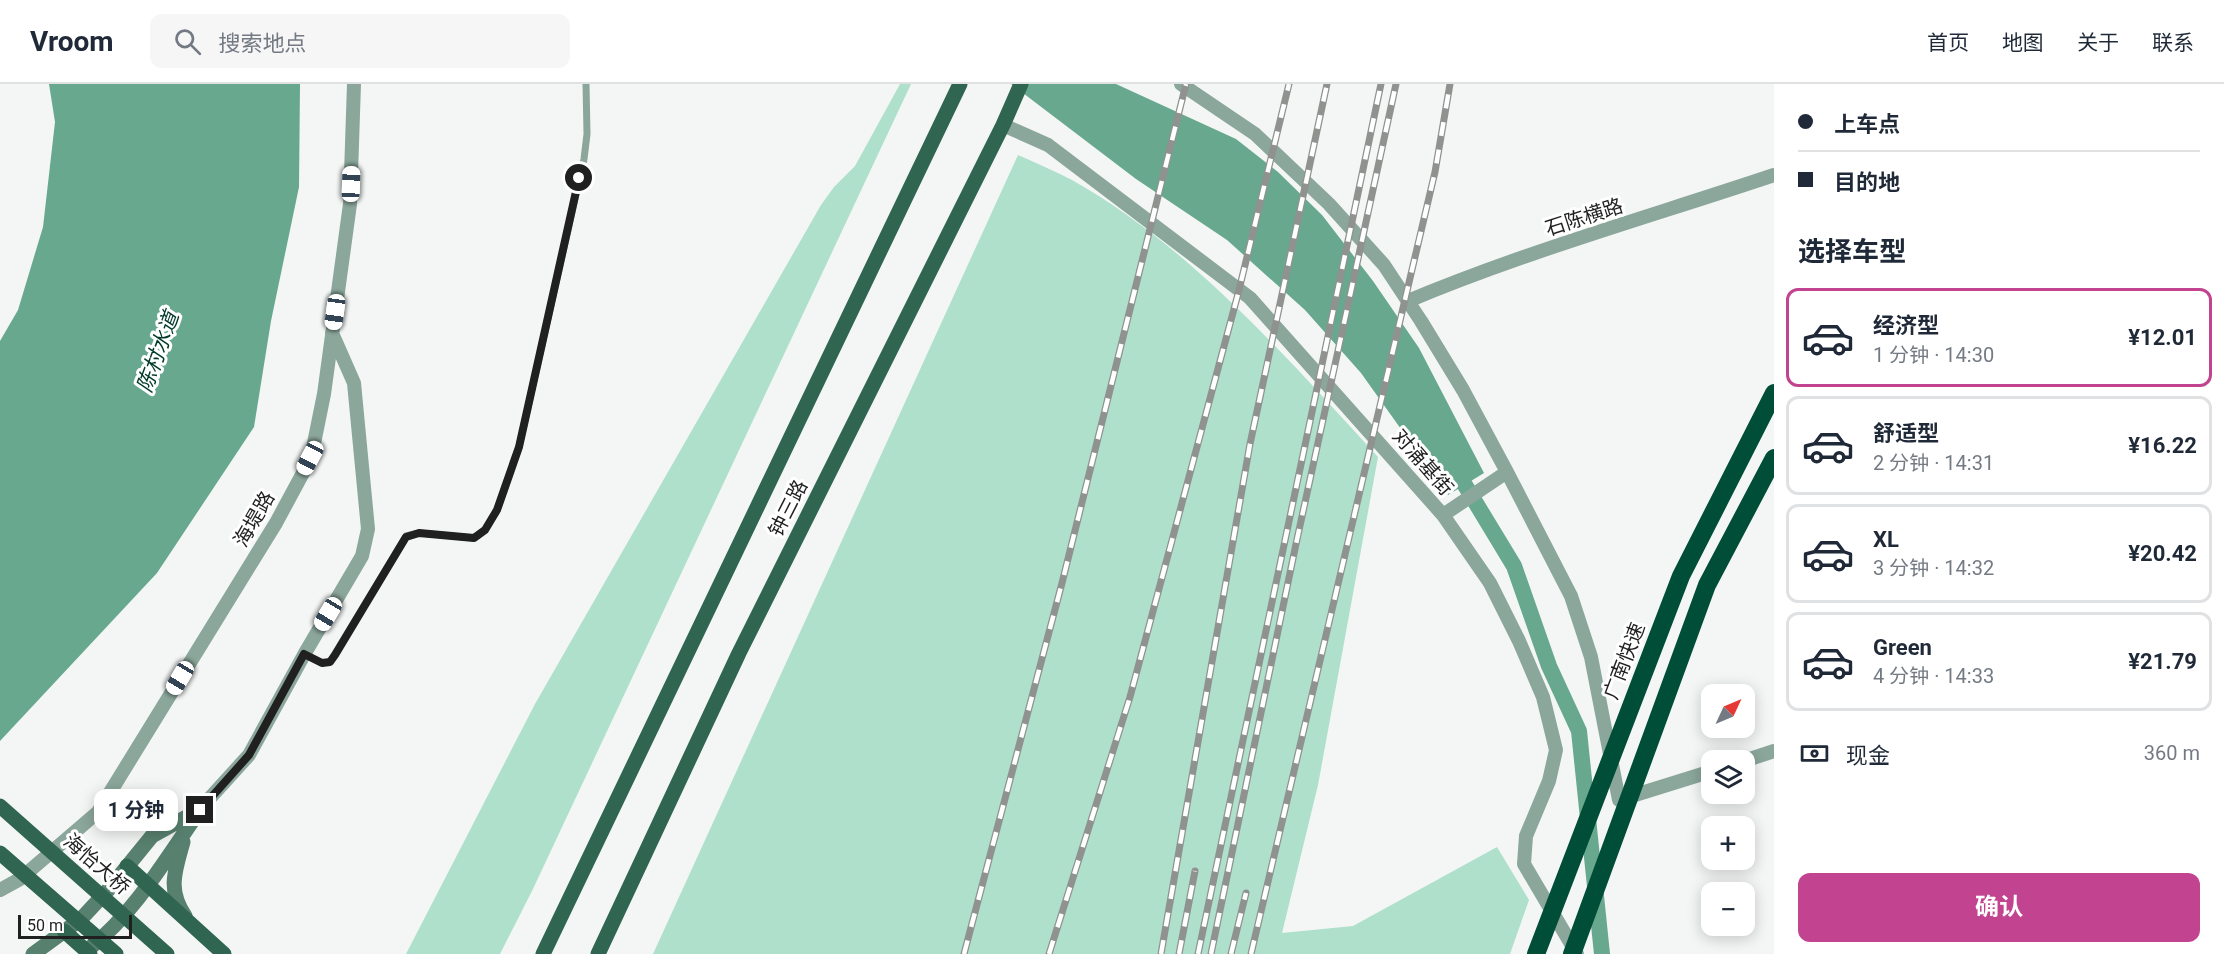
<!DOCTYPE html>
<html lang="zh">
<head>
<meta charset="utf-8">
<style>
  :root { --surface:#fff; --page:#f6f6f7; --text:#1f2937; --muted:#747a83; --line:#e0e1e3; --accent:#c24490 }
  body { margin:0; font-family:Roboto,"Noto Sans SC",sans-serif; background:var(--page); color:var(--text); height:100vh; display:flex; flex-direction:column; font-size:22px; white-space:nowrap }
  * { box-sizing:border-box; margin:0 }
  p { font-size:20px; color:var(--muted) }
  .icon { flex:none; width:33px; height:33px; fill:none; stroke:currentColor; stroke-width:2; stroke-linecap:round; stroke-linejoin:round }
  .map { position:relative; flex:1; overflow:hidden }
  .side { display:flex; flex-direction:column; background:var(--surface); width:450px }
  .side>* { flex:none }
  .top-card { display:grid; align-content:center; height:132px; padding:0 24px; background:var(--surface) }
  .needle { width:39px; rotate:46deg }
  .controls { position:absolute; left:1701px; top:600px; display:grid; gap:12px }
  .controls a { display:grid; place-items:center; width:54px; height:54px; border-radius:12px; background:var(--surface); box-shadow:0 3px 15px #0003; font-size:30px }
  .scale { position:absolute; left:18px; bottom:15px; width:114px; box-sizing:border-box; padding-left:6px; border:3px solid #1f201f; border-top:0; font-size:16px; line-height:21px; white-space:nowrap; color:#1f201f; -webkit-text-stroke:4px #fff; paint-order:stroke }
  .end { position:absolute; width:27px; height:27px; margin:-14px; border:8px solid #1f201f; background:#fff; box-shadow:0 0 0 3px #fff }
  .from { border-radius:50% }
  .bubble { position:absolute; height:42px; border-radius:12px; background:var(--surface); box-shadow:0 3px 15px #0003; font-size:20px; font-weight:700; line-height:42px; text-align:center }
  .car { position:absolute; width:18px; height:36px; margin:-18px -9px; border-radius:8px; box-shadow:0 0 4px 2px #0007; background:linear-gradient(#fff 24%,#345 0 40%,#fff 0 76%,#345 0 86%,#fff 0) }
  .top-card b { display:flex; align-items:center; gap:21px; height:57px; font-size:22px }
  .top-card b+b { border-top:2px solid var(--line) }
  .top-card i { width:15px; height:15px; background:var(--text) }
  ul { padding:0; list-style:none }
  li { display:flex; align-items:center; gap:18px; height:99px; margin:0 12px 9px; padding:0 12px; border:3px solid var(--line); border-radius:12px }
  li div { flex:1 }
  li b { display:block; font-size:22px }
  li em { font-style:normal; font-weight:700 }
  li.current { border-color:var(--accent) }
  li>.icon { width:54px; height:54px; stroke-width:1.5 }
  h2 { padding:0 24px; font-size:27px; line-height:72px }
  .pay { display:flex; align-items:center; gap:15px; height:66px; padding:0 24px; font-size:22px }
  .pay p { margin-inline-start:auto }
  .button { display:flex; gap:12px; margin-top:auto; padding:12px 24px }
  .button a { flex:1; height:69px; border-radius:12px; background:var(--accent); color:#fff; font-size:24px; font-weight:700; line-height:69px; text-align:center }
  header { display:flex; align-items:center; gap:36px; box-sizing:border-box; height:84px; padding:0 30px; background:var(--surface); border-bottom:2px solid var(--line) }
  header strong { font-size:28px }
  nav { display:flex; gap:33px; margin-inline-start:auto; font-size:21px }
  .search { width:420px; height:54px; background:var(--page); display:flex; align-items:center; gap:15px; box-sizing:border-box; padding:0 21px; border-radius:12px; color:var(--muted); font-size:22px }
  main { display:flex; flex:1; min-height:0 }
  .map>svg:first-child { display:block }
  .green { fill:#aee0cb }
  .water { fill:#68a88f }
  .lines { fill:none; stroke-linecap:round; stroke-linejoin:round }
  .canal { stroke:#68a88f; stroke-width:16 }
  .lane { stroke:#8ba69b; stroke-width:7 }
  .street { stroke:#8ba69b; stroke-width:14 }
  .secondary { stroke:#58806f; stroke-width:15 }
  .primary { stroke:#306551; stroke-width:15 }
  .rail-casing { stroke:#909290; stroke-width:7 }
  .rail { stroke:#fff; stroke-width:4.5; stroke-dasharray:14; stroke-linecap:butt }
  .primary-bridge { stroke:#306551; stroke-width:15 }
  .highway-bridge { stroke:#004d38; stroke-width:18 }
  .route { stroke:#1f201f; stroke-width:8 }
  .labels { text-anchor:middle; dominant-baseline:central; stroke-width:6; stroke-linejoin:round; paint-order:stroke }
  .street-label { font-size:20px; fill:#1f201f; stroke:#fff }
  .water-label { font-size:21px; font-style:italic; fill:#003928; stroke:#fff }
</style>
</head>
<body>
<header>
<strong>Vroom</strong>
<div class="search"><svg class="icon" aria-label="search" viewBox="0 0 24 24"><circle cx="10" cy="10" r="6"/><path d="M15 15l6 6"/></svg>搜索地点</div>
<nav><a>首页</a><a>地图</a><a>关于</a><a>联系</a></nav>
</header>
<main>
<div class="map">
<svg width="1774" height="870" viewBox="0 0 1774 870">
  <rect width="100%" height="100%" fill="#f3f6f4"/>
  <path class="green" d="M900,0H911L532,807L500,870H406L535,620L821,121L834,103L855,82Z
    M1018,71C1036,79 1055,87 1072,96C1190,162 1288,275 1378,373L1318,701L1282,849L1353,842L1497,763L1529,816L1510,870H653Z"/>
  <path class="water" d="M49,0H300L299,103L271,237L254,343L157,489L0,657V257L18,226L43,143L55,38Z
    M1011,0H1116L1236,55L1278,88L1322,131L1373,197L1419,264L1484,389L1448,411L1361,289L1305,226L1227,156L1136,95Z"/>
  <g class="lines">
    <path class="canal" d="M1454,383L1514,482L1549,582L1579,647L1602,870"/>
    <path class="lane" d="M305,570L322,579L330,578L406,452L419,449L474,454L485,446L497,426L519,363L584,75L587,50L586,0"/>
    <path class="street" d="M1181,0L1255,50L1329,120L1384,181L1421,237L1463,306L1507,388L1571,512L1591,573L1619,716L1712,687
      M1003,41L1048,61L1250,214L1443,431L1490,499L1519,557L1543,613L1556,666L1549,697L1526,752L1524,780L1577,870
      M1408,217C1527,167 1652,132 1774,91
      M1443,431L1507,388
      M1744,677L1774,667
      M199,726L249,671L305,569L362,472L368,445L354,299L332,249
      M0,806L20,795L98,728L276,439L311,374L324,310L350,120L354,0"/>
    <path class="secondary" d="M183,758C175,787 167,806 185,832
      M90,864C135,828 165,776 198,729
      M33,870L81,835L108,806L152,752L199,726"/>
    <path class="primary" d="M127,782L224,870
      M64,847L90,870
      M543,870L960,0
      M598,870L739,569L1003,41L1021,0"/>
    <g class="rail-casing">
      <path id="rail" d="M964,870L1062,499L1186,0
        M1049,870L1130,613L1238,210L1289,0
        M1161,870L1250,360L1327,0
        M1179,870L1195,787
        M1198,870L1381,0
        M1211,870L1296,460L1396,0
        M1231,870L1246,809
        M1251,870L1435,88L1450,0"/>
    </g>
    <use href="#rail" class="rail"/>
    <path class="primary-bridge" d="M0,722L167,870
      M0,769L116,870"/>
    <path class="highway-bridge" d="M1536,870L1681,492L1774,309
      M1572,870L1707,501L1774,374"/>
  </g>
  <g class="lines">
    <path class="route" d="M200,726L249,671L304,570L322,579L330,578L335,571L406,453L419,449L474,454L485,446L497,426L519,363L579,94"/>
  </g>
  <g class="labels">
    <g class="street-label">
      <text transform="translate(1584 133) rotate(-18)">石陈横路</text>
      <text transform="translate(1423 378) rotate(49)">对涌基街</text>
      <text transform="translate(788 424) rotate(-63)">钟三路</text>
      <text transform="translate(254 435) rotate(-60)">海堤路</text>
      <text transform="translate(1624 577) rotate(-69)">广南快速</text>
      <text transform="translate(97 780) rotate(41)">海怡大桥</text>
    </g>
    <g class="water-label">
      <text transform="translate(158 268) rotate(-70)">陈村水道</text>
    </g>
  </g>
</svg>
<div class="controls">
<a><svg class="needle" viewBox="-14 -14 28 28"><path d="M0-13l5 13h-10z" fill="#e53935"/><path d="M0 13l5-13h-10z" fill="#747a83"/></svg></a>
<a><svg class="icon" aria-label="layers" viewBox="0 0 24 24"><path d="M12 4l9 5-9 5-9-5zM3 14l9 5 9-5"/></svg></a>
<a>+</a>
<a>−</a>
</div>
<div class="scale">50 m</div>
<i class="end from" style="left:579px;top:94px"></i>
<i class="end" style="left:200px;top:726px"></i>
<div class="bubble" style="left:94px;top:705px;width:84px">1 分钟</div>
<i class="car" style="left:351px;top:100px;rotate:2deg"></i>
<i class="car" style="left:335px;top:228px;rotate:188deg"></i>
<i class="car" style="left:310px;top:374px;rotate:208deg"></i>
<i class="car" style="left:328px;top:530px;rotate:211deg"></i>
<i class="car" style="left:180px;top:594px;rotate:211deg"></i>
</div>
<section class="side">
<div class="top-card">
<b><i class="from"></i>上车点</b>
<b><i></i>目的地</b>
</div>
<h2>选择车型</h2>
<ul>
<li class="current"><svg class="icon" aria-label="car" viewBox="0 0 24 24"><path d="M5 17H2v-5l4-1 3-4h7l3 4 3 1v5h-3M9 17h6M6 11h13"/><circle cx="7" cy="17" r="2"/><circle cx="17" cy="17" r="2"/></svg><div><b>经济型</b><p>1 分钟 · 14:30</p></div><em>¥12.01</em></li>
<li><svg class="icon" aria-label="car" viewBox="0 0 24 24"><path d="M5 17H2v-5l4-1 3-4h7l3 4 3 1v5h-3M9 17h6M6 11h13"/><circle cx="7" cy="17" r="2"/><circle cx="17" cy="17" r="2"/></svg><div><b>舒适型</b><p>2 分钟 · 14:31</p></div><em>¥16.22</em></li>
<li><svg class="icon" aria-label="car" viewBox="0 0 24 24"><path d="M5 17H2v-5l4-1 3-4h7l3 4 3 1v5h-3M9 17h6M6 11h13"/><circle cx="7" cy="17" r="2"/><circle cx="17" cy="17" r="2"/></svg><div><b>XL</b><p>3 分钟 · 14:32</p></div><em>¥20.42</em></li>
<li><svg class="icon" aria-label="car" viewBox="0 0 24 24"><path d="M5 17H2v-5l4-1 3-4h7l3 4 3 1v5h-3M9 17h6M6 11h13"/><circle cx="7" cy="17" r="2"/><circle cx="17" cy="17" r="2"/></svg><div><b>Green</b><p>4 分钟 · 14:33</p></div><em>¥21.79</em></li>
</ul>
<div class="pay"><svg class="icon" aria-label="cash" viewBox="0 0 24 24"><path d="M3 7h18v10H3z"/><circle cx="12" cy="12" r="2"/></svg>现金<p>360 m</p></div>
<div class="button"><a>确认</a></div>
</section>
</main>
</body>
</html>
